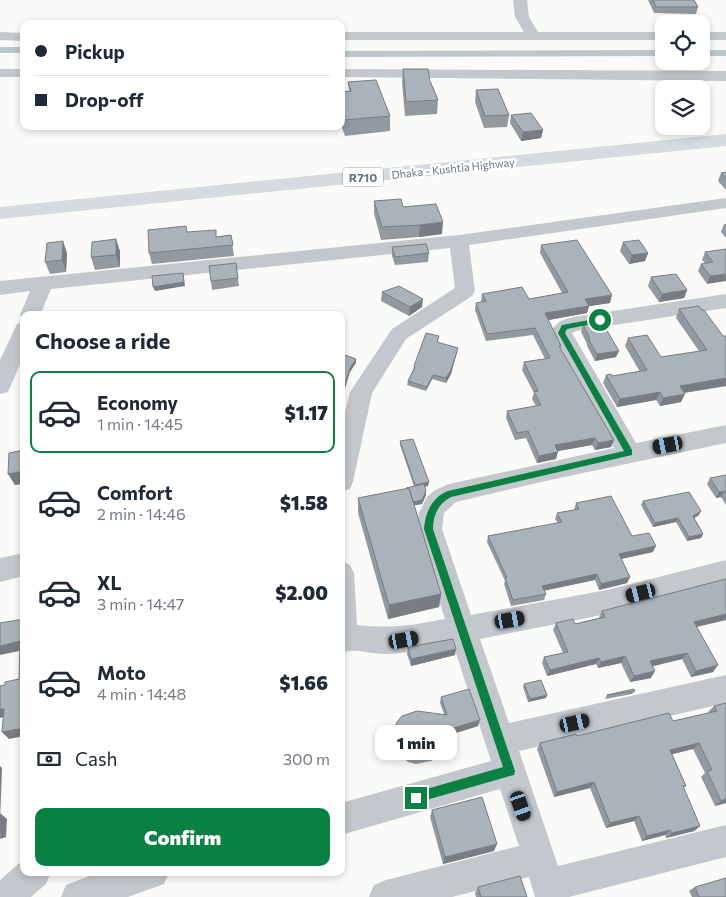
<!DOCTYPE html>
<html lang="en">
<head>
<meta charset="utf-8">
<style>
  :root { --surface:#fff; --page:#f2f2f3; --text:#1f2937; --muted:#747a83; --line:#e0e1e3; --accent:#0b8043 }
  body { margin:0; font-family:Commissioner,sans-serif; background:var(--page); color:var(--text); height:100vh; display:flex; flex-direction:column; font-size:19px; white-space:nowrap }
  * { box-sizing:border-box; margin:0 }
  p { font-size:16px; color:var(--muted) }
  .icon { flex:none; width:28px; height:28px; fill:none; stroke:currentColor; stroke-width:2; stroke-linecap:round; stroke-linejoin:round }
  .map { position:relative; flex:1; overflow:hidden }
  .details { position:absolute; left:20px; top:311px; width:325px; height:565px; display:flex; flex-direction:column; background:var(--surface); border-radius:10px; box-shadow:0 2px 8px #0003 }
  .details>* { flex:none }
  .top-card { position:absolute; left:20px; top:20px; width:325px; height:110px; border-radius:10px; box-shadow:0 2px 8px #0003; display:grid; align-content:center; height:110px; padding:0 15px; background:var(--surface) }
  .fabs { position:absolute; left:655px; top:15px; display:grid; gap:10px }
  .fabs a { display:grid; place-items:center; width:55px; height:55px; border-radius:10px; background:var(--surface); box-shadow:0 2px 8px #0003; font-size:25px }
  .end { position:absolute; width:22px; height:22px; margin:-11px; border:6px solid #0b8043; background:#fff; box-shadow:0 0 0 2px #fff }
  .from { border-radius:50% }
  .bubble { position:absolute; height:35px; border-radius:10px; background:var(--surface); box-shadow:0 2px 8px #0003; font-size:16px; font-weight:800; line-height:35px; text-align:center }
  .car { position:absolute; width:15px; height:30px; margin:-15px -8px; border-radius:6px; box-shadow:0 0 4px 1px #0007; background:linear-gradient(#222 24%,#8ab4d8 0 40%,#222 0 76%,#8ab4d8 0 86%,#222 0) }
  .top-card b { display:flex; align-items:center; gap:18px; height:48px; font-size:19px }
  .top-card b+b { border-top:1px solid var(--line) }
  .top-card i { width:12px; height:12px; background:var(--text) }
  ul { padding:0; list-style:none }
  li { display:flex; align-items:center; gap:15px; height:82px; margin:0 10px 8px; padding:0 5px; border:2px solid transparent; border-radius:10px }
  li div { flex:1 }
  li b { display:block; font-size:19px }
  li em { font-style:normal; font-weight:800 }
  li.current { border-color:var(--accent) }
  li>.icon { width:45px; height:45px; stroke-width:1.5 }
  h2 { padding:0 15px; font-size:22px; line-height:60px }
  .pay { display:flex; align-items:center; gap:12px; height:55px; padding:0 15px; font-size:19px }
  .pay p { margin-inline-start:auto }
  .button { display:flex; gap:10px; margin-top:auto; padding:10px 15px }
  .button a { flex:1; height:58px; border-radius:10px; background:var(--accent); color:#fff; font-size:20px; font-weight:800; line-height:58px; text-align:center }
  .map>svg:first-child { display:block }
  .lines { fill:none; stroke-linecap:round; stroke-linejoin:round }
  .canal { fill:#bbc7cb; fill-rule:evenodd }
  .minor { fill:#c3c8cc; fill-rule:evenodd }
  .major { fill:#d6dbdf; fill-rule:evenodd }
  .wall { fill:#929a9f }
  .shaded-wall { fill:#777d82 }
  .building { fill:#aab3b9; stroke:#777d82 }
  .route { fill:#0b8043 }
  .labels { text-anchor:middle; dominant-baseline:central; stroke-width:5; stroke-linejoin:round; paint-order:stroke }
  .far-street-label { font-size:11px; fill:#657683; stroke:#fff }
  .shield { fill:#fff; stroke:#939fa8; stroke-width:1 }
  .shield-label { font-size:12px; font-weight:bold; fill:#657683 }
</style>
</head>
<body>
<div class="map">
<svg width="726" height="897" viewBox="0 0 726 897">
  <rect width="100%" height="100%" fill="#fafaf8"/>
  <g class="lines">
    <path class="canal" d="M0,47H24V53H0Z
      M664,50V56L341,57V51Z
      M701,50H726V56H701Z"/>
    <path class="minor" d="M513,0H527L529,17L538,32H664V40H341V32H524L515,17Z
      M0,32L24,33V41L0,40Z
      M701,32H726V40H701Z
      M0,69H24V77H0Z
      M341,69L726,71V81L341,77Z
      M726,198V208L469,245L475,291L472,296L406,339L372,393L353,482L350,489L341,492V428L350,392L392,329L455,288L450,248L51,289L40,315H24V320L20,315L30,291L0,295V281L459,235Z
      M726,294V308L576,331L572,333L636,443L726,425V443L550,480L456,502L444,513L442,529L471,615L607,590L726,560V584L607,614L480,639L509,723L726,675V703L519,751L558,866L726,825V857L569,897H535L529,877L452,897H369L374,885L386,880L519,846L500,789L341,835V803L491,761L453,644C431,648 410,653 387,654C372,655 356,647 341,653V561L350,565L354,573L357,625C390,629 414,625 445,619L416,529L419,513L427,497L435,490L449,484L614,448L550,333C556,322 561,320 573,317Z
      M24,322V355L8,392L0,394V360L17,324Z
      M24,553V576L0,582V558Z
      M24,859V872H51L46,884L31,897H0V880Z
      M100,872H169L164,884L128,897H61L66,885Z"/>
    <path class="major" d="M726,134V146L0,219V207Z"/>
  </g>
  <path class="wall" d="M648,0H694L698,7L696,14L654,13Z
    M403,69L430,81L438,100L437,114L405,116L402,82Z
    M348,82L390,116V131L345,136L341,125V92L349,91Z
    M476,90L509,115L507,127L484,128L475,102Z
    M701,109L708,117L706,125L701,126Z
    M511,115L543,130L541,138L521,141L510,123Z
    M678,126H697L679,128Z
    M726,172V190L718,181L721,173Z
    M374,201L403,207L442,234L419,237L381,240L374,213Z
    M724,224H726V238L721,232Z
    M186,226L187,232L217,237L231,235L234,256L152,264L149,253Z
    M623,242L648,253L645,261L629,264L620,251Z
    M541,245L610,303L589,306L587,313L548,320L561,346L560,348L614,440L611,447L595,450L592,445L557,451L556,459L537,463L526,438L515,440L506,418L507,411L536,406L532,399L534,393L522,370L524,362L545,359L533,335L486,341L475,310L476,303L481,302L482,294L529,299L562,293L540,253Z
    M392,247L429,253L428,262L395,265L392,256Z
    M726,249L707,284L698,271L701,264L705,263L702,260L705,252Z
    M120,251V267L95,270L91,257Z
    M67,253L66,272L50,274L45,262Z
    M236,263L239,286L212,290L211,281Z
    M651,277L687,290L684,298L659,302L648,286Z
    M382,292L422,307L409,316L381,301Z
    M679,309L723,336H726V386L684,393L681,402L660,406L656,400L617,407L603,383L606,375L612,376L640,372L625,346L628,338L661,357L699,351L676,318Z
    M583,325L602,327L616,357L595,361L587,346V344L581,332Z
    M439,336L437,343L457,352L451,374L446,383L432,379L426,391L407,385L408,381L413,370L414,366Z
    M400,441L428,486L425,487L426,495L422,504L414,505L441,594L439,607L388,619L358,513V498L406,489L414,486L400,445Z
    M726,475V505L721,497L716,498L707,484L710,478Z
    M643,501L699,515L694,518L703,534L701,538L687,541L676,522L653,527L641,505Z
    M576,503L632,536L653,552L621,559L630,577L627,583L599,590L595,580L544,591L546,594L544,600L511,606L504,584L505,581L487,542L488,536L558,523L555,519L557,513L574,510Z
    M726,579V620L697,627L713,672L691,677L682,659L652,666L651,678L630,682L621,663L598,668L596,664L547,676L542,663L544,657L563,653L553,630L556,623L575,624L599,618L602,611Z
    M408,647L455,655L411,666L407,654Z
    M524,684L547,695L546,698L528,702L523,687Z
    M635,691L632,694L605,699L607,695Z
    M441,697L478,726L443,737L437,756L431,761L416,764L408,762L396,751L394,735V730L444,714L440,703Z
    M726,703V803L715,806L701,777L705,773L693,749L672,754L686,786L683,788L700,826L694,831L666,838L665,835L642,841L634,821L606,828L590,788L554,797L537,749L540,743L577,736L673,721L709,713L708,712L714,706Z
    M432,810L494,851L443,864L430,817Z
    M478,887L527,897H476L475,893Z
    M695,887L726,897H692L689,891Z"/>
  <path class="shaded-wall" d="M543,130L541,138L521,141L523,132Z
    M443,222L442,234L419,237L420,225Z
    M116,239L120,251V267L116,255Z
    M63,241L67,253L66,272L62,260Z
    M648,253L645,261L629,264L632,255Z
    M183,273L185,286L155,291L153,287Z
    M726,274V281L707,284L710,276Z
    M687,290L684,298L659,302L662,294Z
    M612,295L610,303L583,307L585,299Z
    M423,299L422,307L409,316L410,307Z
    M589,306L587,313L543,321L545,313Z
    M458,348L451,374L446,383V378Z
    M619,351L616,357L595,361L597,354Z
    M356,359V363L350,372L342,398V394L350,368Z
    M433,375L432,379L426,391L427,387Z
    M726,378V386L676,394L680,386Z
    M660,392L656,400L617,407L620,399Z
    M685,394L681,402L660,406L663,398Z
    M595,438L592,445L553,452L555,445Z
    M614,440L611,447L595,450L598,443Z
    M558,452L556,459L537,463L539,456Z
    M24,471V484L15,485L8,474Z
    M429,482L428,486L415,489V485Z
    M426,491V495L422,504L411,506V502Z
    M724,491L721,497L716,498L719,492Z
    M701,511L699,515L691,520L693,516Z
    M678,518L676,522L653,527L655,523Z
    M703,534L701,538L687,541L689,537Z
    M656,546L653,552L616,560L619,554Z
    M597,574L595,580L540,591L542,586Z
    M630,577L627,583L599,590L601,584Z
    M441,594L439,607L388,619L389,605Z
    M726,614V620L690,628L694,622Z
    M20,641L24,650L0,655V646Z
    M456,649L455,655L411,666V659Z
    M687,653L682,659L646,668L650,661Z
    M625,656L621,663L598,668L601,662Z
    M599,658L596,664L547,676L550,670Z
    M718,665L713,672L691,677L696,671Z
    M655,671L651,678L630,682L634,676Z
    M547,695L546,698L528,702L530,699Z
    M0,709H4L10,716L0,718Z
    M480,720L478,726L443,737L437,756L431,761L432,756L444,731Z
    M24,728V736L9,739L2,732Z
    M699,743L693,749L665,756L670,750Z
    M0,766L2,768L0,821Z
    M594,782L590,788L554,797L557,792Z
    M726,799V803L715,806L721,801Z
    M1,814L7,819L6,837L0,839Z
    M639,816L634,821L606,828L610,823Z
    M700,826L694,831L666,838L672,833Z
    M670,830L665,835L642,841L647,836Z
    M497,844L494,851L443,864L445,857Z"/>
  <path class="building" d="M653,0H694L698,7H656Z
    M403,69H428L430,81L438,100L406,102Z
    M376,80L390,116L344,120L341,111V92L351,91L348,82Z
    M498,89L509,115L485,116L476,90Z
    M701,109L708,117L701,118Z
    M531,113L543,130L523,132L511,115Z
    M726,172V178L721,173Z
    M401,199L403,207L436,204L443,222L420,225L382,227L374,201Z
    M186,226L187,232L216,230V237L231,235L233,245L149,253L148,230Z
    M116,239V255L91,257L92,242Z
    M577,240L612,295L585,299L589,306L545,313L561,346H559L614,440L598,443L595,438L555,445L558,452L539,456L528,431L517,433L507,411L541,405L534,392L538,391L524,362L550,358L535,328L487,334L476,303L486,301L482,294L522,287L529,299L568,292L541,245Z
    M639,240L648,253L632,255L623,242Z
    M63,241L62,260L45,262L47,243Z
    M426,244L429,253L395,257L392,247Z
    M726,249V274L710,276L701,264L713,262L705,252Z
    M236,263L238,278L211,281L209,266Z
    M183,273L184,282L153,287L152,276Z
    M676,274L687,290L662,294L651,277Z
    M399,286L423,299L410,307L382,292Z
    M699,306L702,310H704L723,336H726V378L680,386L685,394L663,398L660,392L620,399L606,375L611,374L612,376L647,370L628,338L647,335L661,357L707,350L679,309Z
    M600,323L602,327H605L619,351L597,354L589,340L590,339L583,325Z
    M426,333L439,336L437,342L458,348L451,370L446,378L433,375L427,387L408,381L415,367L414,366Z
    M342,354L356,359L350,368L342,394L341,356Z
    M413,439L429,482L415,485L400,441Z
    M24,450V471L8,474L9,453Z
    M726,475V494L724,491L719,492L710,478Z
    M424,484L426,491L422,500L413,502L409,488L407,489L406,488Z
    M409,488L441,594L389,605L358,498Z
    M689,492L701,511L693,516L703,534L689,537L678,518L655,523L643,501Z
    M611,496L632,536L649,533L656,546L619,554L630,577L601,584L597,574L542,586L546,594L513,600L505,578H507L488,536L562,522L557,513L579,509L576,503Z
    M726,579V614L694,622L718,665L696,671L687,653L650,661L655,671L634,676L625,656L601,662L599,658L550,670L544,657L568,652L556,623L573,619L575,624L605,617L602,611Z
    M24,619V728L2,732L4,709H0V686L5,685V682L19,679L20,641L0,646V623Z
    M453,639L456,649L411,659L408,647Z
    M541,680L547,695L530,699L524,684Z
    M469,689L480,720L444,731L438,750L432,756L417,759L408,756L397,745L394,730L397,722L402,716L417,711L447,715L441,697Z
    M634,689L635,691L607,695Z
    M726,703V799L721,801L707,771L712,770L699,743L670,750L686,786H683L700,826L672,833L670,830L647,836L639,816L610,823L594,782L557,792L540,743L576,734L577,736L669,713L673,721L717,711L714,706Z
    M482,797L497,844L445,857L432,810Z
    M0,814H1L0,833Z
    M520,876L527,897H481L478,887Z
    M726,878V897H699L695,887Z"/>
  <path class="route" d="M600,318H602V322L567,329L565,333L632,450V455L451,497C438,504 433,515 433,529L515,771L514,775L510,776L416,803L412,801L411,798L412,794L416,792L503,767L424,529C425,513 432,497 448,491L624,451L558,333L562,325Z"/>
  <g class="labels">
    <g class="far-street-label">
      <text transform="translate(453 168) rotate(-6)">Dhaka - Kushtia Highway</text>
    </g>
    <rect class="shield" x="343" y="167.5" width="40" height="19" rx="4"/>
    <g class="shield-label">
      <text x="363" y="177">R710</text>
    </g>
  </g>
</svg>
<div class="fabs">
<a><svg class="icon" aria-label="locate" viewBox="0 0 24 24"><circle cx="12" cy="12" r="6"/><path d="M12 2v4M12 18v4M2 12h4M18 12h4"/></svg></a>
<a><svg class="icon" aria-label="layers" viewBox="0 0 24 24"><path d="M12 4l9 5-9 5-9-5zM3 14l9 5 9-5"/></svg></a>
</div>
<i class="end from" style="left:600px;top:320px"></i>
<i class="end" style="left:416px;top:798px"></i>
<div class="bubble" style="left:375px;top:725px;width:82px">1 min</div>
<i class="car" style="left:668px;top:445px;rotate:259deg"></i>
<i class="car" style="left:641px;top:593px;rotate:256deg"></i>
<i class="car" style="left:510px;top:620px;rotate:80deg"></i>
<i class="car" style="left:404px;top:640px;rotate:80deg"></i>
<i class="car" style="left:575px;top:723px;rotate:77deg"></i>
<i class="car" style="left:521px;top:806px;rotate:161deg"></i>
<div class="top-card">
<b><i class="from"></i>Pickup</b>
<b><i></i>Drop-off</b>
</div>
<section class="details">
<h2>Choose a ride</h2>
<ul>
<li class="current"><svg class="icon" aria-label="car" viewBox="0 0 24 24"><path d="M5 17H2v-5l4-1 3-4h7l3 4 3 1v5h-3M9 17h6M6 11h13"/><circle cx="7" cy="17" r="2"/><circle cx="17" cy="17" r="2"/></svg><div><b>Economy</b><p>1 min · 14:45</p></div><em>$1.17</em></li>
<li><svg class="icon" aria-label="car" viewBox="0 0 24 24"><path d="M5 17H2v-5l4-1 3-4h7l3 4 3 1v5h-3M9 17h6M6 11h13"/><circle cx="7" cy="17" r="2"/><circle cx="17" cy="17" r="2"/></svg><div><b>Comfort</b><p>2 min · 14:46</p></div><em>$1.58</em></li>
<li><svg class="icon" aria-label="car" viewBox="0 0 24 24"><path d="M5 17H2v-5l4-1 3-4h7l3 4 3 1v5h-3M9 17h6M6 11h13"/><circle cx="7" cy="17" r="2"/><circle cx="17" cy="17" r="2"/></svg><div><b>XL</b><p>3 min · 14:47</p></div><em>$2.00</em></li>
<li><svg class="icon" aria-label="car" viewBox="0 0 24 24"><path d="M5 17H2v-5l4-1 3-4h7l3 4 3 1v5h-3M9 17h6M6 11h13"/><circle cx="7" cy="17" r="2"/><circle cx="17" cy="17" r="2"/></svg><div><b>Moto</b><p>4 min · 14:48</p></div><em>$1.66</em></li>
</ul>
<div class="pay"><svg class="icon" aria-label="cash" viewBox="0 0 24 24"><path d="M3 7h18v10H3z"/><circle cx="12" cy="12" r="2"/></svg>Cash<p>300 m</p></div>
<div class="button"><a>Confirm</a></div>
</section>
</div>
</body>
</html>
